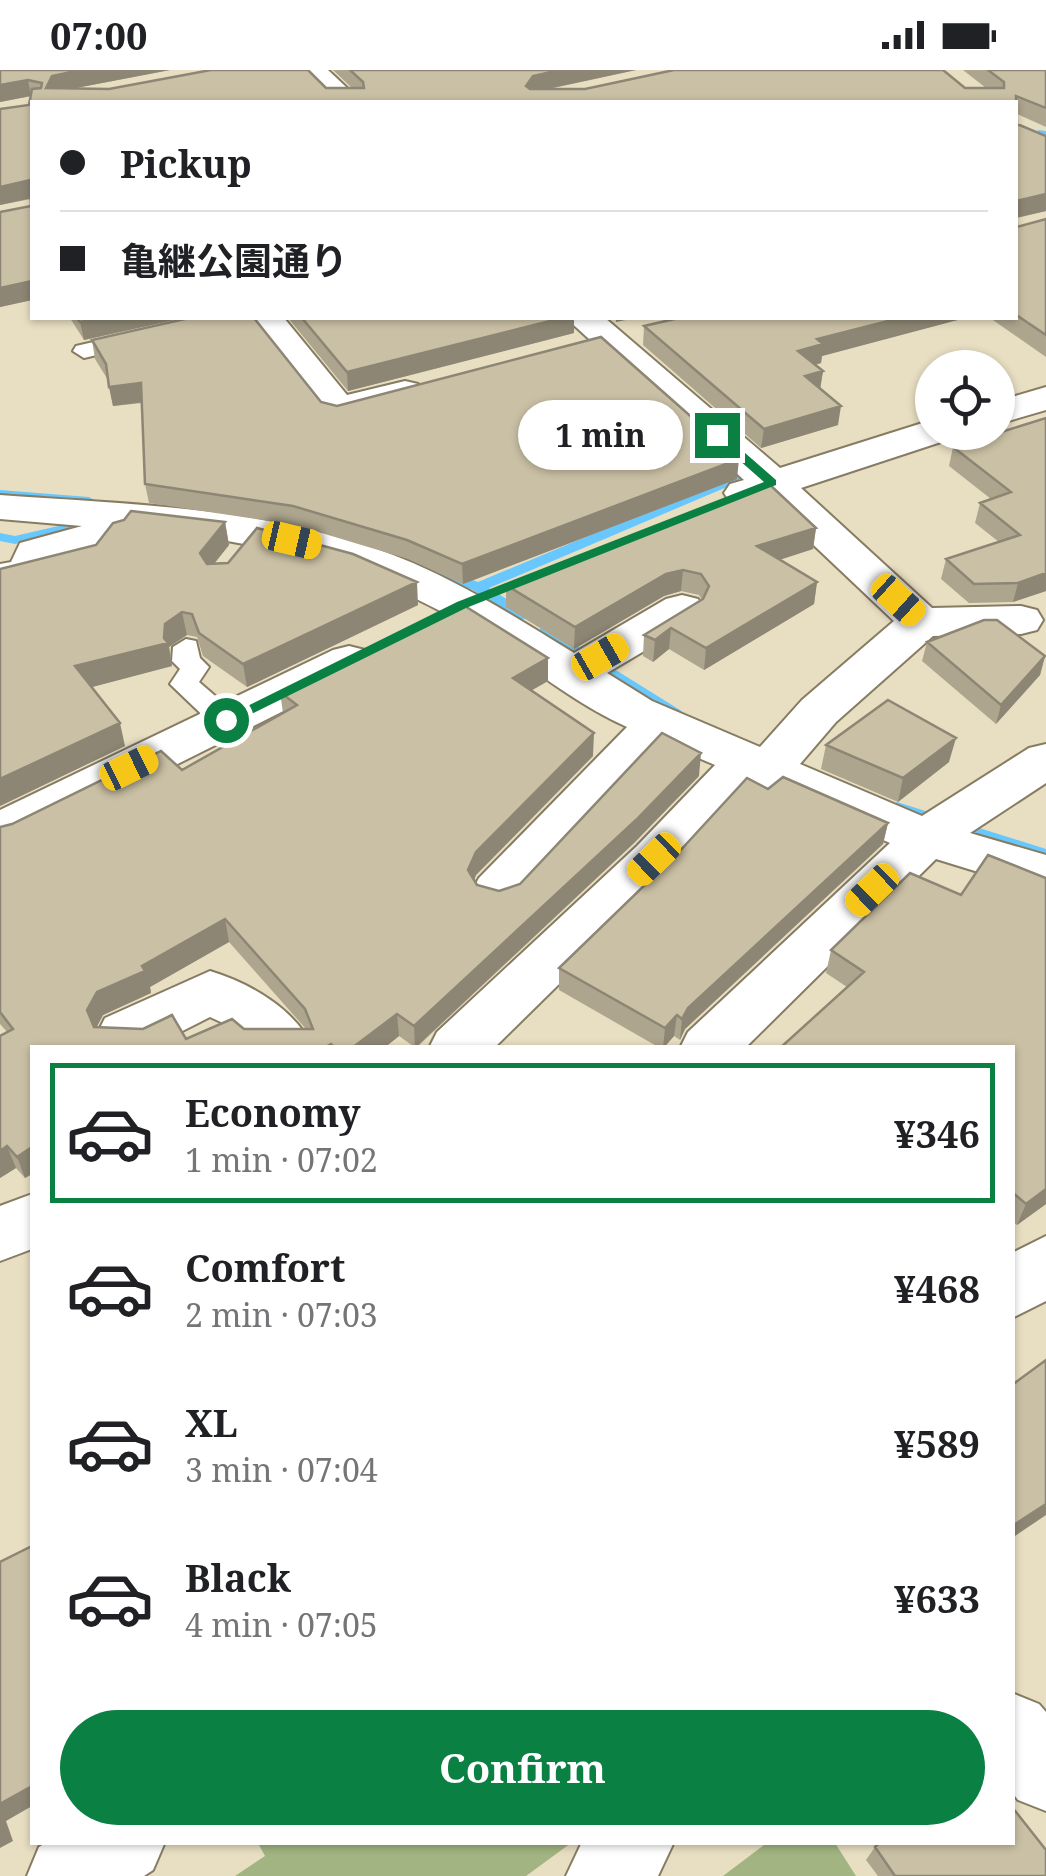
<!DOCTYPE html>
<html lang="en">
<head>
<meta charset="utf-8">
<style>
  :root { --surface:#fff; --page:#f6f6f6; --text:#202124; --muted:#757577; --line:#e0e0e0; --accent:#0b8043 }
  body { margin:0; font-family:"Noto Serif","Noto Sans JP",serif; background:var(--page); color:var(--text); height:100vh; display:flex; flex-direction:column; font-size:38px; white-space:nowrap }
  * { box-sizing:border-box; margin:0 }
  p { font-size:32px; color:var(--muted) }
  .icon { flex:none; width:55px; height:55px; fill:none; stroke:currentColor; stroke-width:2; stroke-linecap:round; stroke-linejoin:round }
  .map { position:relative; flex:1; overflow:hidden }
  .sheet { position:absolute; left:30px; top:975px; width:985px; height:800px; display:flex; flex-direction:column; background:var(--surface); border-radius:0px; box-shadow:0 2px 8px #0004 }
  .sheet>* { flex:none }
  .top-card { position:absolute; left:30px; top:30px; width:988px; height:220px; border-radius:0px; box-shadow:0 2px 8px #0004; display:grid; align-content:center; height:220px; padding:0 30px; background:var(--surface) }
  .tools { position:absolute; left:915px; top:280px; display:grid; gap:20px }
  .tools a { display:grid; place-items:center; width:100px; height:100px; border-radius:50%; background:var(--surface); box-shadow:0 2px 8px #0004; font-size:50px }
  .end { position:absolute; width:45px; height:45px; margin:-22px; border:12px solid #0b8043; background:#fff; box-shadow:0 0 0 5px #fff }
  .from { border-radius:50% }
  .bubble { position:absolute; height:70px; border-radius:35px; background:var(--surface); box-shadow:0 2px 8px #0004; font-size:32px; font-weight:700; line-height:70px; text-align:center }
  .car { position:absolute; width:30px; height:60px; margin:-30px -15px; border-radius:12px; box-shadow:0 0 8px 2px #0007; background:linear-gradient(#f5c518 24%,#345 0 40%,#f5c518 0 76%,#345 0 86%,#f5c518 0) }
  .top-card b { display:flex; align-items:center; gap:35px; height:95px; font-size:38px }
  .top-card b+b { border-top:2px solid var(--line) }
  .top-card i { width:25px; height:25px; background:var(--text) }
  ul { padding:18px 0 0; list-style:none }
  li { display:flex; align-items:center; gap:30px; height:140px; margin:0 20px 15px; padding:0 10px; border:5px solid transparent; border-radius:0px }
  li div { flex:1 }
  li b { display:block; font-size:38px }
  li em { font-style:normal; font-weight:700 }
  li.on { border-color:var(--accent) }
  li>.icon { width:90px; height:90px; stroke-width:1.5 }
  .cta { display:flex; gap:20px; margin-top:auto; padding:20px 30px }
  .cta a { flex:1; height:115px; border-radius:60px; background:var(--accent); color:#fff; font-size:40px; font-weight:700; line-height:115px; text-align:center }
  .status { display:flex; justify-content:space-between; align-items:center; height:70px; padding:0 50px; background:var(--surface); direction:ltr }
  .status svg { height:28px; fill:currentColor }
  .map>svg:first-child { display:block }
  .green { fill:#a1b481 }
  .lines { fill:none; stroke-linecap:round; stroke-linejoin:round }
  .stream { fill:#68c8fd; fill-rule:evenodd }
  .lane-casing { stroke:#867c63; stroke-width:4 }
  .street-casing { stroke:#867c63; stroke-width:4 }
  .lane { fill:#fff; fill-rule:evenodd }
  .street { fill:#fff; fill-rule:evenodd }
  .wall { fill:#aea58e; fill-rule:evenodd }
  .shaded-wall { fill:#8d8674 }
  .building { fill:#cac0a5; stroke:#8d8674; stroke-width:2.5; fill-rule:evenodd }
  .route { fill:#0b8043 }
</style>
</head>
<body>
<div class="status"><b>07:00</b><svg viewBox="0 0 49 12"><path d="M0 12V9h3v3zM5 12V6h3v6zM10 12V3h3v9zM15 12V0h3v12zM26 1h20v11H26zM47 4h2v5h-2z"/></svg></div>
<div class="map">
<svg width="1046" height="1806" viewBox="0 0 1046 1806">
  <rect width="100%" height="100%" fill="#e8dec2"/>
  <path class="green" d="M768,1772L835,1773L856,1806H723Z
    M258,1773H571L526,1806H235L265,1786Z"/>
  <g class="lines">
    <path class="stream" d="M1038,60L1046,61V68L1038,64Z
      M762,393L768,397L767,400L489,518L529,543V549H519L473,520L391,489L393,486H403L478,512Z
      M0,420L89,427L96,431L89,435L0,428Z
      M97,447L102,448V454L15,474L0,471V463L15,466Z
      M545,556L680,640L683,643L680,646H670L540,563V557Z
      M897,732L1046,779V791L891,741L889,737Z"/>
    <g class="lane-casing">
      <path id="lane" d="M198,248H234L231,253L84,288L73,281L76,276Z
        M186,569L196,571L200,588L209,597L199,612L236,644L240,651L236,658H216L170,614L180,599L172,591L173,577Z"/>
    </g>
    <g class="street-casing">
      <path id="street" d="M297,0H328L362,32H330Z
        M247,248H284L347,325L405,311L418,314L424,322L418,330C390,337 353,354 324,347Z
        M566,248H605L780,398L932,350V362H952L947,370L801,418L932,538L1021,536L1037,540L1043,550L1037,560L1021,564L933,566L836,652L800,694L922,746L1029,678L1046,674V713L970,763L1046,785V823L936,789L745,978H680L688,962L890,773L762,717L750,718L673,802L494,978H429L437,962L637,776L715,695L666,674L517,834L498,840L479,834L472,821L479,808L627,657C570,632 520,587 467,556C363,494 253,469 134,460L128,469L54,490L45,510L0,520V494L11,492L20,473L82,456L0,449V425C138,435 284,437 413,493C470,518 522,551 574,583L666,529L682,525L698,529L704,539L698,549L607,603L652,631L760,677L802,630L894,551L766,430L745,435L730,432L724,423L730,414L744,410Z
        M1046,317V340L998,354V331Z
        M349,576L365,580L372,590L365,600L18,774L0,779V740L333,580Z
        M210,901C252,914 293,938 314,978H249L225,954L210,947L149,978H104L97,964L105,948Z
        M32,1124V1179L0,1191V1136Z
        M1046,1166V1231L1012,1248V1183Z
        M1012,1623L1039,1634L1046,1642V1741L1018,1730L1012,1722Z
        M47,1772H165L153,1800L144,1806H27L39,1777Z
        M582,1772H674L658,1806H566Z"/>
    </g>
    <use href="#lane" class="lane"/>
    <use href="#street" class="street"/>
  </g>
  <path class="wall" d="M0,0H170L76,18H352L333,0H636L549,19L986,18L963,0H1046V57L1017,44V54L1046,141L1017,148V157L1046,149V287L990,248H1015V32H32V230L0,237V142L31,136V129L0,135L31,26L0,32Z
    M70,248H183L84,270Z
    M288,248H574V263L348,321Z
    M679,248H965L822,286L821,293L815,295L823,301L820,318L838,355L761,378L643,275L644,256Z
    M92,270L337,336L737,409L463,514L408,489L295,455L149,433L145,414L142,333L113,336L108,310L95,289Z
    M1046,348V521L1013,532L969,533L941,509L946,489L999,472L975,453L980,433L991,429L949,396L953,377Z
    M225,452L229,475L214,494L418,535L247,617L203,586L197,567L187,565L169,577L172,596L91,617L125,676L0,736V499Z
    M816,458L813,479L779,490L817,512L814,534L704,600L669,579L653,592L643,586L644,565L702,530L699,525L681,521L664,526L574,579L506,537V515Z
    M927,572L1045,586L1040,605L996,654L922,591Z
    M548,611L532,620L593,686L476,805L474,810L477,815L499,821L520,814L699,706L634,773L416,978L399,966L384,978H32V1104L25,1108L16,1098L0,1108L7,962L0,954V757L182,700L283,643L280,622ZM229,872L306,959H244L186,969L96,958L103,945L151,923L150,917Z
    M826,675L949,692L898,732L821,699Z
    M768,719L888,753L883,774L685,959L680,970L674,966L664,978H660L559,920V898Z
    M988,785L1046,808V1134L1017,1155L1012,1151V978H780L847,917L826,903L831,880L910,803L961,825Z
    M875,1777L1046,1806H878L866,1790Z"/>
  <path class="shaded-wall" d="M81,0H170L55,22L46,18L52,6Z
    M560,0H636L533,22L526,16L533,6Z
    M28,10L31,26L0,32V15Z
    M30,110L32,128L0,135V117Z
    M1046,124V141L1015,148L1016,131Z
    M32,211V230L0,237V218Z
    M99,248H183L84,270L80,252Z
    M562,248H574V263L348,321L347,302Z
    M616,248H635L616,252Z
    M900,248H965L822,286L821,293L796,300L798,281L817,269Z
    M823,301L820,320L805,306Z
    M141,313L144,332L113,336L109,317Z
    M841,336L838,355L761,378L764,359Z
    M739,389L737,409L463,514L462,494Z
    M225,452L229,475L204,506L200,483Z
    M816,458L813,479L754,498L757,476Z
    M683,500L681,521L664,526L574,579L575,557L666,504Z
    M1046,503V521L1013,532L1018,513Z
    M417,512L418,535L247,617L243,594Z
    M817,512L814,534L704,600L706,578Z
    M182,542L187,565L169,577L172,596L81,620L75,596L164,568L165,554Z
    M671,558L669,579L653,592L655,570Z
    M1045,586L1040,605L996,654L1001,635Z
    M548,588V611L513,631V608Z
    M120,653L125,676L0,736V709Z
    M594,663L593,686L476,805L469,823L468,800L476,782Z
    M956,668L949,692L898,732L903,708Z
    M701,683L699,706L634,773L415,978L414,956Z
    M888,753L883,774L685,959L680,970L682,949L688,938Z
    M225,849L229,872L150,917L151,923L103,945L94,962L87,940L97,922Z
    M397,944L399,966L384,978H352Z
    M677,945L674,966L663,978L665,958Z
    M7,1076L16,1098L0,1108V1081Z
    M32,1077V1104L25,1108L17,1087Z
    M1046,1119V1134L1017,1155L1026,1134Z
    M1046,1434V1445L1012,1468V1456Z
    M32,1716V1736L6,1751L13,1771L0,1778V1734Z"/>
  <path class="building" d="M0,0H81L52,6L46,18L109,19L211,0H308L326,18H364L363,12L350,0H560L533,6L526,16L530,19H585L674,0H943L965,18H1004V12L988,0H1046V38L1016,26L1017,54L1046,66V124L1016,131L1017,157L1046,149V265L1015,244V32H32V211L0,218V142L31,136L30,110L0,117V39L29,35L32,19L41,18L42,13L28,10L0,15Z
    M77,248H99L80,252Z
    M189,248H254L321,332L337,336L601,267L739,389L462,494L407,470L293,436L145,414L141,313L109,317L106,294L92,270Z
    M302,248H562L347,302Z
    M679,248H900L817,269L823,274L798,281L823,301L805,306L841,336L764,359L644,256Z
    M1046,348V503L1018,513L974,514L946,489L1020,465L980,433L1011,422L953,377Z
    M768,413L816,458L757,476L817,512L706,578L671,558L655,570L644,565L703,529L709,516L701,504L683,500L666,504L575,557L506,515Z
    M131,441L225,452L200,483L207,494L228,493L257,458L353,484L417,512L243,594L199,563L192,544L182,542L165,554L164,568L168,573L75,596L120,653L0,709V499L96,475L113,453L124,450Z
    M460,533L548,588L513,608L594,663L476,782L468,800L477,815L499,821L520,814L662,663L701,683L636,750L414,956L397,944L352,978H335L331,974L324,978H32V1077L17,1087L7,1076L0,1081V966L13,959L0,942V757L12,754L161,681L182,700L297,635L280,622ZM225,849L305,939L313,959H244L232,949L186,969L172,945L143,959L94,957L87,940L97,922L145,901L142,896Z
    M984,550H997L1045,586L1001,635L927,572Z
    M888,630L956,668L903,708L826,675Z
    M783,707L888,753L688,938L682,949L677,945L665,958L559,898L678,783L747,708L768,719Z
    M988,785L1046,808V1119L1026,1134L1012,1122V978H780L864,902L831,880L910,803L961,825Z
    M1046,1290V1434L1012,1456V1315Z
    M32,1476V1716L0,1734V1492Z
    M1012,1737L1046,1780V1806H895L875,1777L880,1772H1012Z"/>
  <path class="route" d="M713,362H721L776,410V415L466,538L231,654L219,650L457,532L764,412L713,367Z"/>
</svg>
<div class="tools">
<a><svg class="icon" aria-label="locate" viewBox="0 0 24 24"><circle cx="12" cy="12" r="6"/><path d="M12 2v4M12 18v4M2 12h4M18 12h4"/></svg></a>
</div>
<i class="end from" style="left:226px;top:650px"></i>
<i class="end" style="left:717px;top:365px"></i>
<div class="bubble" style="left:518px;top:330px;width:165px">1 min</div>
<i class="car" style="left:292px;top:470px;rotate:103deg"></i>
<i class="car" style="left:898px;top:530px;rotate:132deg"></i>
<i class="car" style="left:600px;top:587px;rotate:60deg"></i>
<i class="car" style="left:129px;top:698px;rotate:64deg"></i>
<i class="car" style="left:654px;top:789px;rotate:226deg"></i>
<i class="car" style="left:872px;top:820px;rotate:226deg"></i>
<div class="top-card">
<b><i class="from"></i>Pickup</b>
<b><i></i>亀継公園通り</b>
</div>
<section class="sheet">
<ul>
<li class="on"><svg class="icon" aria-label="car" viewBox="0 0 24 24"><path d="M5 17H2v-5l4-1 3-4h7l3 4 3 1v5h-3M9 17h6M6 11h13"/><circle cx="7" cy="17" r="2"/><circle cx="17" cy="17" r="2"/></svg><div><b>Economy</b><p>1 min · 07:02</p></div><em>¥346</em></li>
<li><svg class="icon" aria-label="car" viewBox="0 0 24 24"><path d="M5 17H2v-5l4-1 3-4h7l3 4 3 1v5h-3M9 17h6M6 11h13"/><circle cx="7" cy="17" r="2"/><circle cx="17" cy="17" r="2"/></svg><div><b>Comfort</b><p>2 min · 07:03</p></div><em>¥468</em></li>
<li><svg class="icon" aria-label="car" viewBox="0 0 24 24"><path d="M5 17H2v-5l4-1 3-4h7l3 4 3 1v5h-3M9 17h6M6 11h13"/><circle cx="7" cy="17" r="2"/><circle cx="17" cy="17" r="2"/></svg><div><b>XL</b><p>3 min · 07:04</p></div><em>¥589</em></li>
<li><svg class="icon" aria-label="car" viewBox="0 0 24 24"><path d="M5 17H2v-5l4-1 3-4h7l3 4 3 1v5h-3M9 17h6M6 11h13"/><circle cx="7" cy="17" r="2"/><circle cx="17" cy="17" r="2"/></svg><div><b>Black</b><p>4 min · 07:05</p></div><em>¥633</em></li>
</ul>
<div class="cta"><a>Confirm</a></div>
</section>
</div>
</body>
</html>
